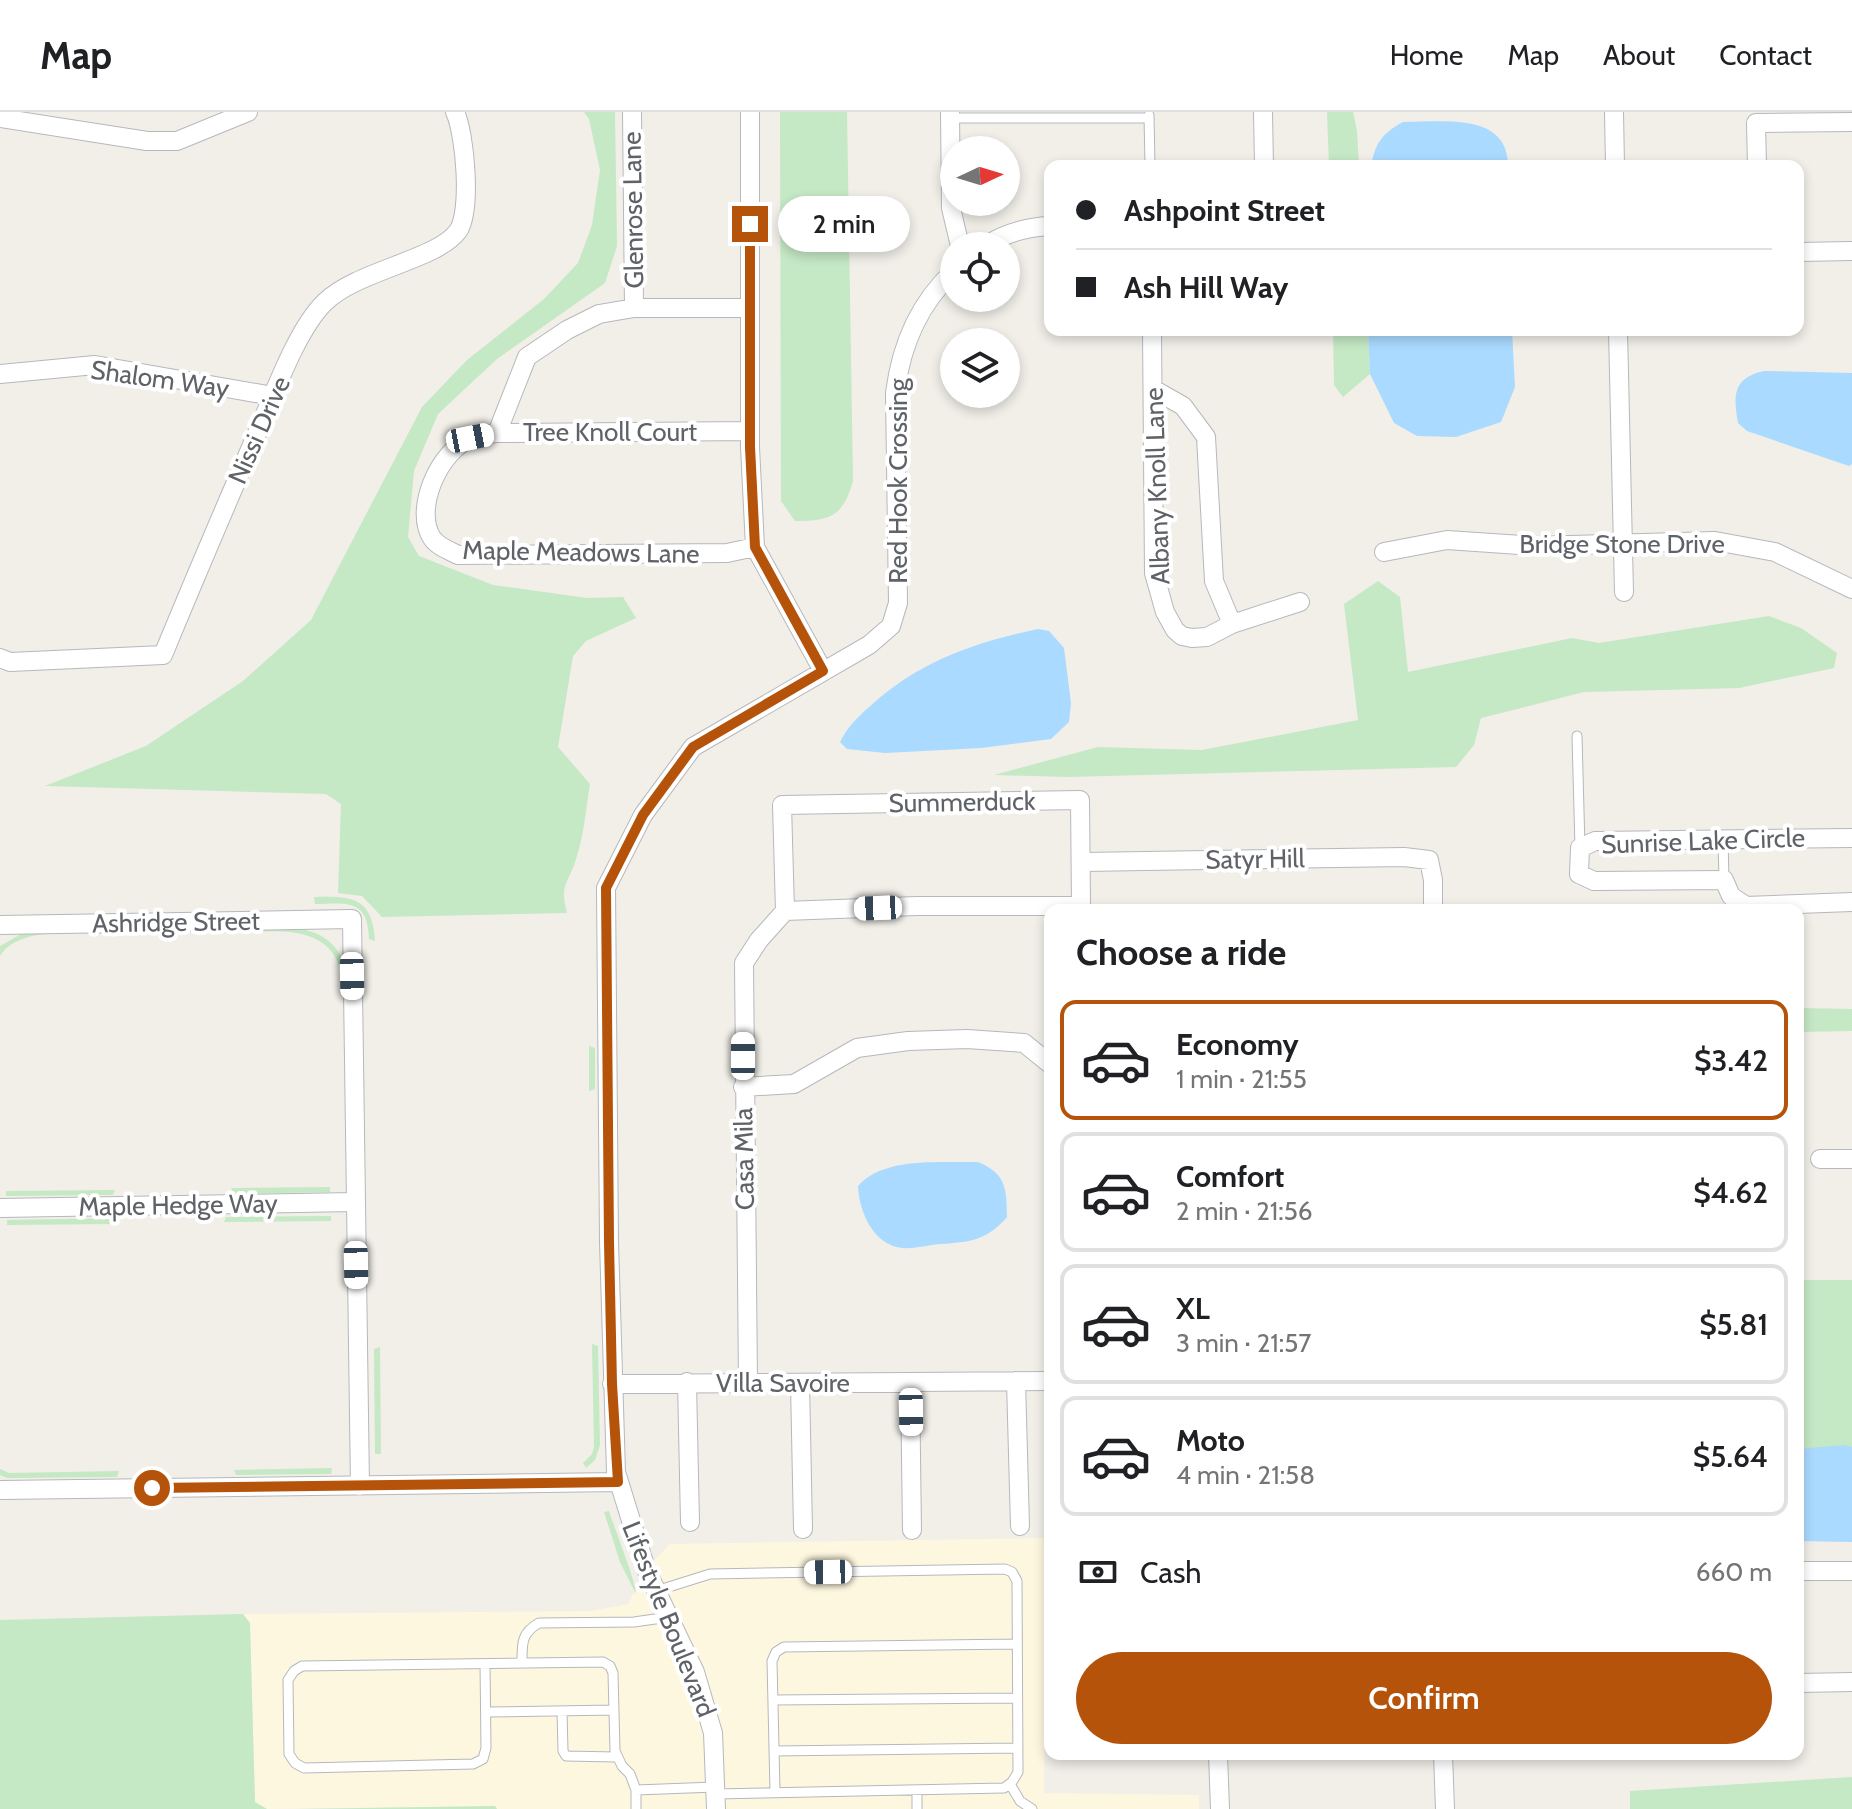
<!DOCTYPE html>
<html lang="en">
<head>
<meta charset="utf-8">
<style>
  :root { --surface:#fff; --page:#f2f2f2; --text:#202124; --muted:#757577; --line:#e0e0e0; --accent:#b45309 }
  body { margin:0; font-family:Cabin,sans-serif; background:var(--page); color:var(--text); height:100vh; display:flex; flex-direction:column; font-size:30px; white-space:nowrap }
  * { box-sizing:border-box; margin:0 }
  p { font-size:26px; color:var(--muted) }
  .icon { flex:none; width:44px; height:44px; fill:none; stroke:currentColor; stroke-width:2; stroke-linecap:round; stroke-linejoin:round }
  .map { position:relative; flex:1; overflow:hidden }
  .panel { position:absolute; left:1044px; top:792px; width:760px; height:856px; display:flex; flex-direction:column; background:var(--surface); border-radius:16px; box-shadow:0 4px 12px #0003 }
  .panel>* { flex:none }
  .banner { position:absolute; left:1044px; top:48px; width:760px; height:176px; border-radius:16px; box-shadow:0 4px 12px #0003; display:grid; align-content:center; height:176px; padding:0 32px; background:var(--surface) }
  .needle { width:52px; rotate:86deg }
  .fabs { position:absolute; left:940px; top:24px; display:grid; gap:16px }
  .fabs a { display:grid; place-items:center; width:80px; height:80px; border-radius:50%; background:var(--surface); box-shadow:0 4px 12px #0003; font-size:40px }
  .end { position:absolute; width:36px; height:36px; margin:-18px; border:10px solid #b45309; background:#fff; box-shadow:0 0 0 4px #fff }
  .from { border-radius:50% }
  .bubble { position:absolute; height:56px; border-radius:28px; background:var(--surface); box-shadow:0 4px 12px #0003; font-size:26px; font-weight:600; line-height:56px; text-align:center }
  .car { position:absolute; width:24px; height:48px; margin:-24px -12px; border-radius:10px; box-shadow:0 0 6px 2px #0007; background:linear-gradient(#fff 24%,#345 0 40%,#fff 0 76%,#345 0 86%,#fff 0) }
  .banner b { display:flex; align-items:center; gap:28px; height:76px; font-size:30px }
  .banner b+b { border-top:2px solid var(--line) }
  .banner i { width:20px; height:20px; background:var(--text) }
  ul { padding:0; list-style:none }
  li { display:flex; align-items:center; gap:24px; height:120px; margin:0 16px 12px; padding:0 16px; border:4px solid var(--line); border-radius:16px }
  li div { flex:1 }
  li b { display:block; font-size:30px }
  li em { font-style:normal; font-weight:600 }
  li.active { border-color:var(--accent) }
  li>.icon { width:72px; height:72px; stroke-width:1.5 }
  h2 { padding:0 32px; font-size:36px; line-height:96px }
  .pay { display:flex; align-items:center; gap:20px; height:88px; padding:0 32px; font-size:30px }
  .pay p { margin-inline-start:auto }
  .cta { display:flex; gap:16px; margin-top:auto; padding:16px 32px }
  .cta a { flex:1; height:92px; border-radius:48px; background:var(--accent); color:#fff; font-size:32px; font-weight:600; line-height:92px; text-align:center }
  header { display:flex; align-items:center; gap:48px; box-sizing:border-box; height:112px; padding:0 40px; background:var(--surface); border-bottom:2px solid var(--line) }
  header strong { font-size:38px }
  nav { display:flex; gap:44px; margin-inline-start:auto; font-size:28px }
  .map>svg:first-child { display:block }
  .commercial { fill:#fef7e0 }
  .green { fill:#c5e8c5 }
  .water { fill:#aadaff }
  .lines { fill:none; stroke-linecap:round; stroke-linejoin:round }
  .lane-casing { stroke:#b5b8bc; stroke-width:11 }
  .street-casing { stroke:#b5b8bc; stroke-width:20 }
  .lane { stroke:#fff; stroke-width:9 }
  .street { stroke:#fff; stroke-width:18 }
  .route { stroke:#b45309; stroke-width:10 }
  .labels { text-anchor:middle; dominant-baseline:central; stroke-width:8; stroke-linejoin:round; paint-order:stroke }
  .street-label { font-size:26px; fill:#5f6368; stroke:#fff }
</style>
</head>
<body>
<header>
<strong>Map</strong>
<nav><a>Home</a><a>Map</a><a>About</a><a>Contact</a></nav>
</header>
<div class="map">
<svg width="1852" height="1697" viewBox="0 0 1852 1697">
  <rect width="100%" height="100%" fill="#f1efe8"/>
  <path class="commercial" d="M1045,1426L1044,1681L1199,1683V1697H497L495,1694L267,1697L255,1690L250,1511L243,1502L591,1499L628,1492L648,1455L670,1432Z"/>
  <path class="green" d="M584,0H615L617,134L605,171L497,247L438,302L414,359L408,425L419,444L493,473L587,486L623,485L636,506L586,529L573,544L558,635L590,672C586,696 584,723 576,747C569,771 559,772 567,801L382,805L362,784L338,781L341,692L326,682L45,674L146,634L243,569L311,508L422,295L467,248L544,187L578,151L592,113L600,58L589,7Z
    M780,0H847L853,369C843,404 831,409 795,409L781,389Z
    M1327,0H1353L1357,19L1359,54H1329Z
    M1333,218H1368L1370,262L1343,285L1334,273Z
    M1378,469L1400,485L1408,560L1572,526L1599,531L1769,504L1801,516L1837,541L1834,556L1739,576L1584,580L1481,606L1474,633L1456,655L1067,665L994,663L1098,635L1202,638L1358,608L1344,492Z
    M314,785C353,784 372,785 375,829L369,827C368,787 348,791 315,792Z
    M230,815C273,816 335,804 346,860L341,862C331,808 269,820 227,821Z
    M112,817V822C80,822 19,813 0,844V834L25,820Z
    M1798,896L1852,897V919L1798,920Z
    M589,934L595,936V977L589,979Z
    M330,1075V1080L234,1082L231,1076Z
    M115,1078L113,1083L6,1084V1079Z
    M331,1104V1109L224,1110L226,1105Z
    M114,1106L116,1112L7,1113V1108Z
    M1798,1168H1852V1335L1798,1337Z
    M592,1232L598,1234L600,1333L595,1348L586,1356L583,1351L592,1342L594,1335Z
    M380,1235L381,1342H375L374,1237Z
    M332,1356L331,1362L236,1363L234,1358Z
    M0,1357L9,1361L119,1359L117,1365L7,1366L0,1363Z
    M609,1399C614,1415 637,1473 636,1482L620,1450L604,1400Z
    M243,1502L250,1511L255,1690L267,1697H0V1508Z
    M1852,1665V1697H1630V1679Z
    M495,1694L497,1697H298Z"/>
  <path class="water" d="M1403,10C1444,10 1508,0 1508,54H1371C1375,32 1382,21 1403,10Z
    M1368,218H1512L1515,275L1501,310L1456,325L1417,324L1394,311L1370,262Z
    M1764,259L1852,261V352L1849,354L1747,319L1738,311C1733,283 1733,266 1764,259Z
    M1038,517L1049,519L1064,536L1071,591L1069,610L1051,627L981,636L885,641L847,637L840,630C849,612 861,602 876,589C923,548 977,530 1038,517Z
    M978,1050C1007,1062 1006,1077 1007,1105C986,1129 970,1130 940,1132C928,1133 914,1137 902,1136C873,1133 859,1099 858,1074C884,1044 942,1051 978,1050Z
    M1844,1333L1852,1335V1430L1798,1429V1337Z"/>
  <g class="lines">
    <g class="lane-casing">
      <path id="lane" d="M1149,3L1150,54
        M950,6H1149
        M1577,624L1580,736
        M1723,728L1724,768
        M656,1479L710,1462L1005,1457L1012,1460L1017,1469L1018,1660L1012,1670L1004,1676L715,1682
        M522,1551C522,1532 521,1521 539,1511L634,1510L669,1505
        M485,1552L486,1636L483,1647L473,1652L304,1656L295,1651L289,1642L288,1568L294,1559L302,1554L603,1550L610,1554L613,1561L615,1639L622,1654L630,1662L636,1678V1697
        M773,1588L1017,1586
        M562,1599L563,1639L566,1644L616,1645
        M487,1600L614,1598
        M774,1639L1017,1636
        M1010,1672L1020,1689L1032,1697
        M636,1678L715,1675
        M775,1680L772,1549L776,1540L784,1535L1017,1532
        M917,1697V1678"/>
    </g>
    <g class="street-casing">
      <path id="street" d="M632,0L634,196
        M750,0V335L755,435L823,559
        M950,0L951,96L960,134
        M1263,0L1264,54
        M1614,0L1615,54
        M0,6L147,29H177L248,0
        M1757,54L1756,11L1852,10
        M985,134C1005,121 1027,115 1050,114
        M1798,140L1852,139
        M1152,218L1154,461L1165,500L1175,518L1182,524L1192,526L1207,525L1232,512L1300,490
        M1618,218L1624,480
        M0,262L95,253L273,284
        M1153,277L1183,294L1206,325L1214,469L1232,512
        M750,319L497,321C489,322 480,323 472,326C440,337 413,397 432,426C437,434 450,439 458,443L727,441L755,435
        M497,321L527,245L567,218L599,202L634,196H750
        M1384,440L1447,428L1535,434L1715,429L1775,440L1852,477
        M0,546L10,550L163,543C194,468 226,393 258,319C274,282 297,217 325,190C358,158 437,148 458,119C472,99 465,21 455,0
        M1852,726L1595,729L1580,736L1579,762L1594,769L1724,768L1731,784L1746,794L1852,790
        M1082,750L1404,745L1429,748L1433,768V798
        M0,813L352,807L360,1374
        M743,975L794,972L857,936L908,929L967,927L1024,931L1050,952
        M1820,1047H1852
        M0,1096L355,1090
        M1016,1269L1020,1414
        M687,1270L690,1410
        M910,1270L912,1418
        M748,1271L744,851L759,828L785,799L782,693L1080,688L1081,794H917L785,799
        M800,1271L803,1417
        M612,1272L1050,1269
        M0,1378L618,1370
        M1798,1459H1852
        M1798,1571L1852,1570
        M1218,1642L1220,1697
        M1443,1642L1445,1697
        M716,1697L713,1621L695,1560L646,1457L616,1360L609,1130L606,776L643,703L693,635L869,533L891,514L898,491L895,281C901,234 918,192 954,159"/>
    </g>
    <use href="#lane" class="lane"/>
    <use href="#street" class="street"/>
  </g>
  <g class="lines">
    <path class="route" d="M152,1376L618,1370L612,1272L609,1130L606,776L643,703L693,635L823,559L755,435L750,335V112"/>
  </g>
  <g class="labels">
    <g class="street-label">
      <text transform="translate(633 98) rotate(-91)">Glenrose Lane</text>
      <text transform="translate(160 267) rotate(8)">Shalom Way</text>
      <text transform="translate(259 318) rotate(-66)">Nissi Drive</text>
      <text x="610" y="320">Tree Knoll Court</text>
      <text transform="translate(898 369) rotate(-90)">Red Hook Crossing</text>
      <text transform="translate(1157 374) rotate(-92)">Albany Knoll Lane</text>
      <text x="1622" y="432">Bridge Stone Drive</text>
      <text transform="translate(581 440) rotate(1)">Maple Meadows Lane</text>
      <text transform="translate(962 690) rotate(-1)">Summerduck</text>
      <text transform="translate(1703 729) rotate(-2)">Sunrise Lake Circle</text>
      <text transform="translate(1255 747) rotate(-1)">Satyr Hill</text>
      <text transform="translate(176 810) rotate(-1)">Ashridge Street</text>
      <text transform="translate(744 1047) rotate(-91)">Casa Mila</text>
      <text transform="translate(178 1093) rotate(-1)">Maple Hedge Way</text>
      <text x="783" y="1271">Villa Savoire</text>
      <text transform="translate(669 1507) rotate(68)">Lifestyle Boulevard</text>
    </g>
  </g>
</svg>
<div class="fabs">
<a><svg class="needle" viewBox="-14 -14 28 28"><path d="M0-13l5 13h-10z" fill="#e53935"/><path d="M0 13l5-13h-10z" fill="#757577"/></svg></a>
<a><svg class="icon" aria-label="locate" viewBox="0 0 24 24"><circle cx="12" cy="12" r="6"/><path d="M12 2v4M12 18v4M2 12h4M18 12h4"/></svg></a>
<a><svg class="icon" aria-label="layers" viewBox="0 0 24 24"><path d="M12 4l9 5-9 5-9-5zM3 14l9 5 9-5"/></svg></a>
</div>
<i class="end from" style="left:152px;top:1376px"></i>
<i class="end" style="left:750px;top:112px"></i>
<div class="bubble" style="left:778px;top:84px;width:132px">2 min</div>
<i class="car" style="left:470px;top:326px;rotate:79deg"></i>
<i class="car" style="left:878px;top:796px;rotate:268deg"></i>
<i class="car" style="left:352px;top:864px;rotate:179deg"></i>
<i class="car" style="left:743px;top:944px;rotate:0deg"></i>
<i class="car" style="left:356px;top:1153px;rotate:179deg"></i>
<i class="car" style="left:911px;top:1300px;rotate:179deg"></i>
<i class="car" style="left:828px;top:1460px;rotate:269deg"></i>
<div class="banner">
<b><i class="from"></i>Ashpoint Street</b>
<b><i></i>Ash Hill Way</b>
</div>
<section class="panel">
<h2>Choose a ride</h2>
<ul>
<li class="active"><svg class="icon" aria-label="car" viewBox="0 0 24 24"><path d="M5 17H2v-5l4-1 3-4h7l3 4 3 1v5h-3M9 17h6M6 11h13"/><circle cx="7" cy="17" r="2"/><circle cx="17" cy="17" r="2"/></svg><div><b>Economy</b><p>1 min · 21:55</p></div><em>$3.42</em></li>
<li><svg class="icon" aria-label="car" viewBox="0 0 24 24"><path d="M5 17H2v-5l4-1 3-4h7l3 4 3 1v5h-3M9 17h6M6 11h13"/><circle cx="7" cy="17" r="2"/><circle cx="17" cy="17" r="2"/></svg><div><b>Comfort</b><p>2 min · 21:56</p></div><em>$4.62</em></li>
<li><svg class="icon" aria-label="car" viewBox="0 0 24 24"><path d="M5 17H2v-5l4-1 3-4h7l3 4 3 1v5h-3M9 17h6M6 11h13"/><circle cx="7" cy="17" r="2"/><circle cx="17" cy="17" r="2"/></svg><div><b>XL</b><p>3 min · 21:57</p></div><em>$5.81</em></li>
<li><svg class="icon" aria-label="car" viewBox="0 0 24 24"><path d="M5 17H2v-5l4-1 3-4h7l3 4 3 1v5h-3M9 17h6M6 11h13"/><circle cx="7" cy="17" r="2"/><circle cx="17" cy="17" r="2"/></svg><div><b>Moto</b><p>4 min · 21:58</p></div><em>$5.64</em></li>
</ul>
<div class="pay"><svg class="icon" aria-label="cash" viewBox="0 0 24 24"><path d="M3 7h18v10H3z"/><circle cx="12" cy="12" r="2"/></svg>Cash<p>660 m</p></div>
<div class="cta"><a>Confirm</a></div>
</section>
</div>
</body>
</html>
